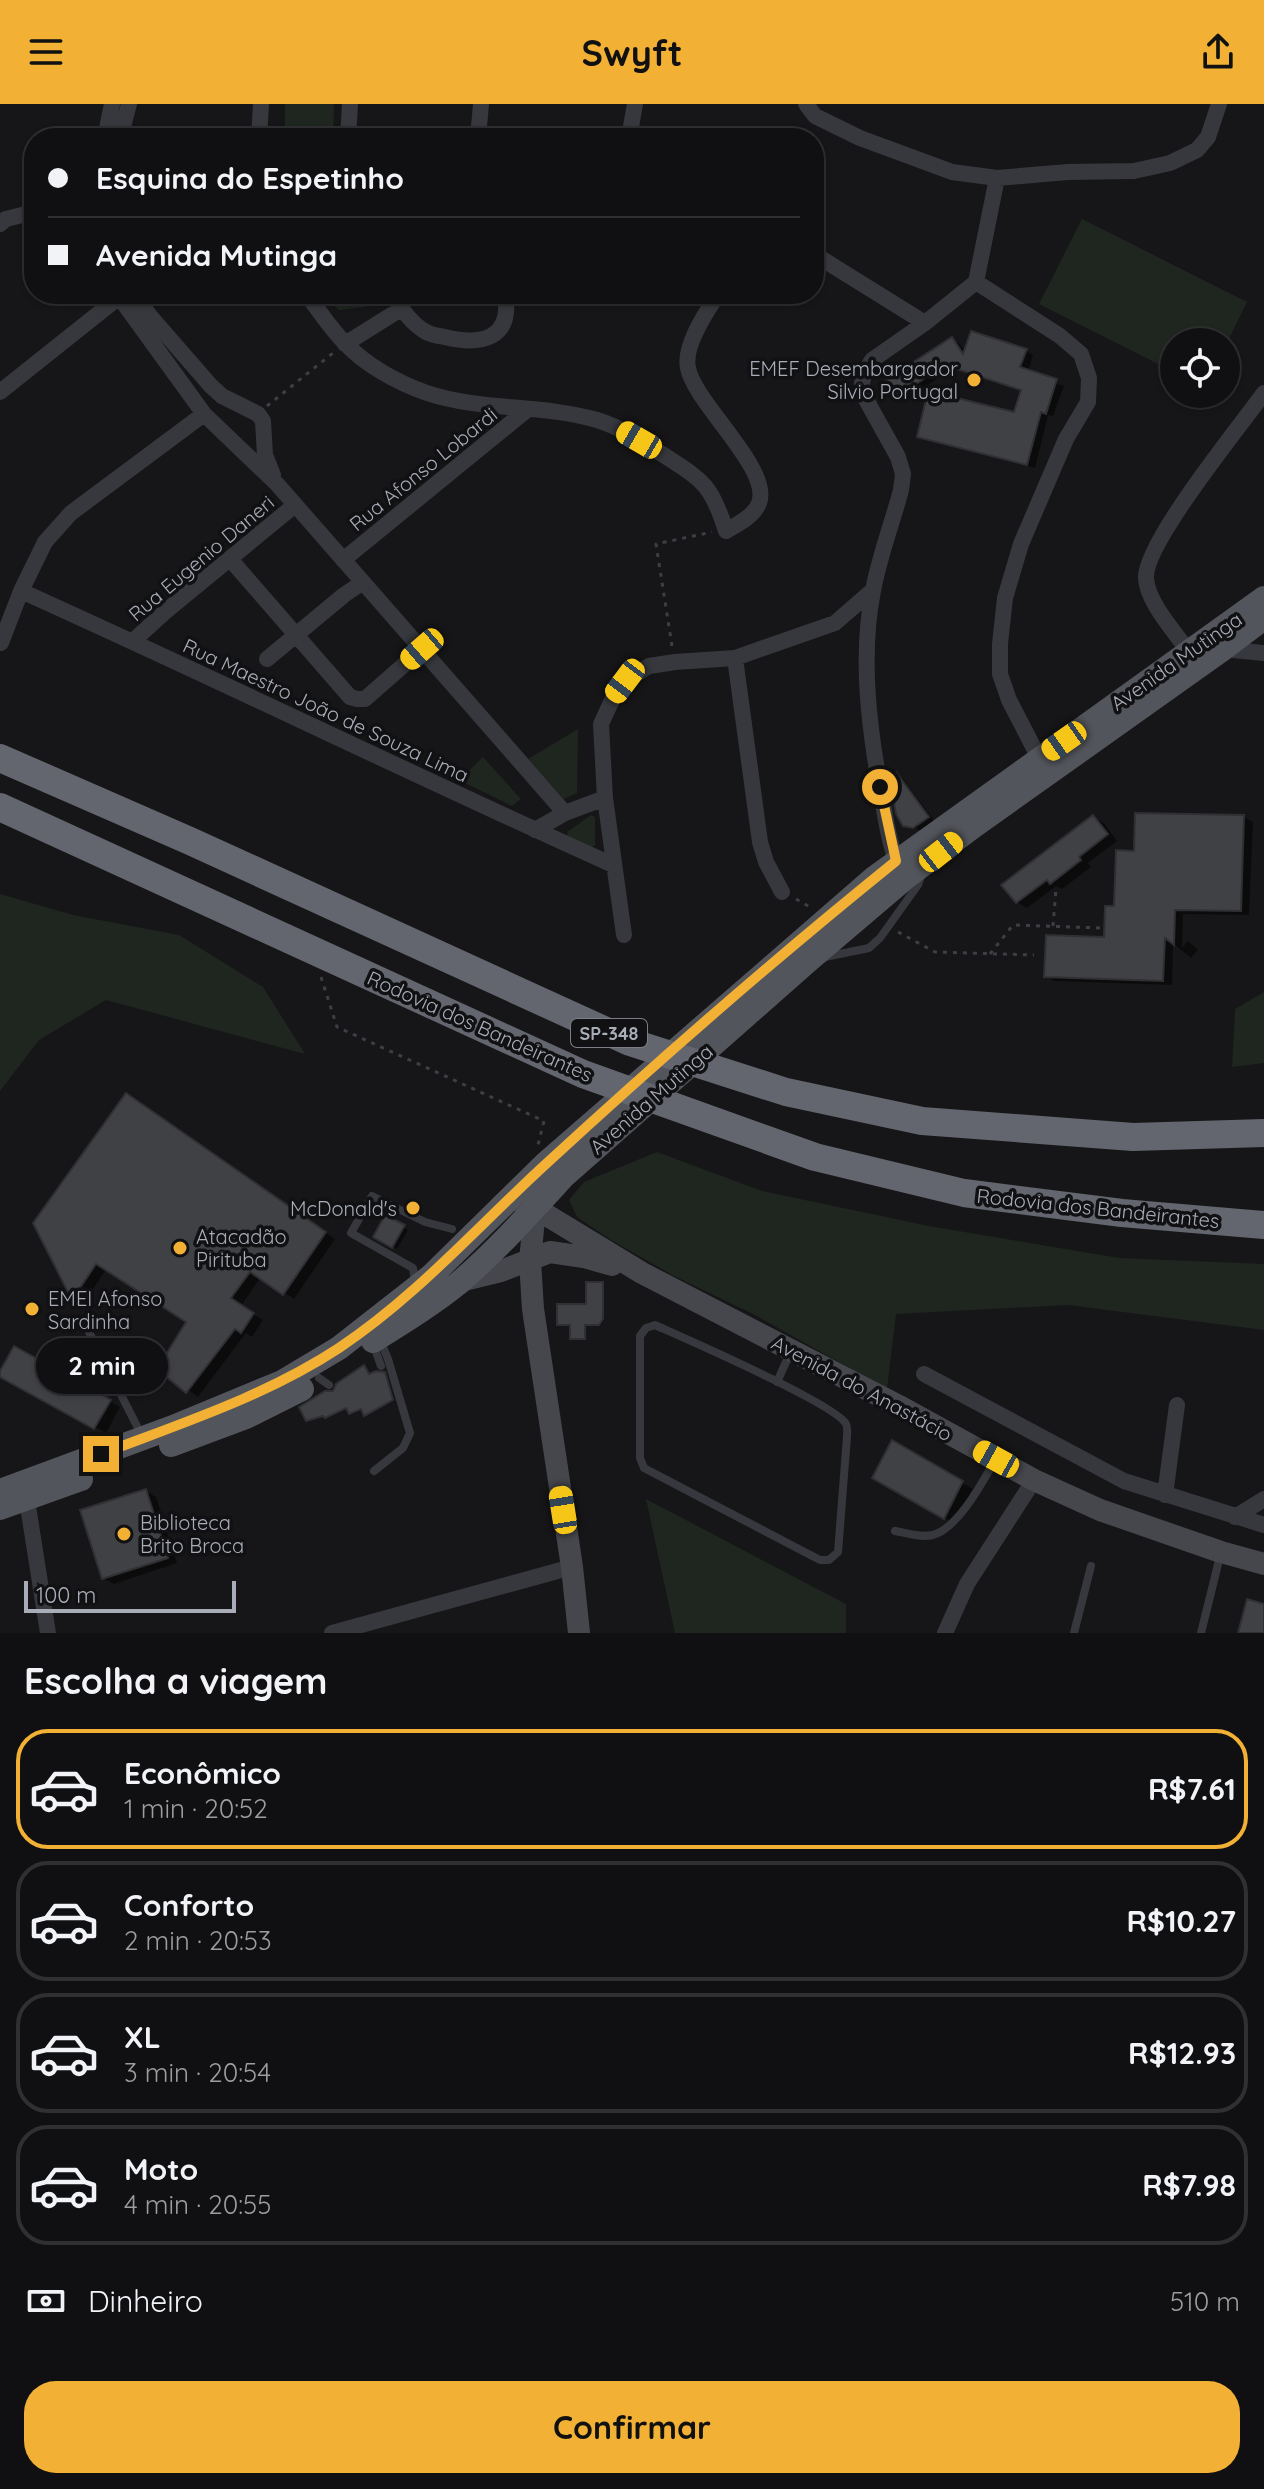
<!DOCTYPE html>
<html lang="pt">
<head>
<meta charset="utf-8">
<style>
  :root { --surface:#101012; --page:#1e1e20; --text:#f1f3f6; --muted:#9c9d9f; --line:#303032; --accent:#f2b134 }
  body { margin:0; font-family:Quicksand,sans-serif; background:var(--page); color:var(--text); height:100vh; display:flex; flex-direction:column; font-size:30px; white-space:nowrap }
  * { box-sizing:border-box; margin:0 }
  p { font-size:26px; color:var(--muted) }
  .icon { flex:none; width:44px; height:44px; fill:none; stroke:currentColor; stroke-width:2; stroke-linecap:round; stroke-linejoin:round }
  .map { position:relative; height:1529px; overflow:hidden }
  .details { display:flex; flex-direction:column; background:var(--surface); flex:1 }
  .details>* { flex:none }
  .hud { position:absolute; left:24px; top:24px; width:800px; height:176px; border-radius:32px; box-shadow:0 2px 6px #0004,0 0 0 2px var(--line); display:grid; align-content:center; height:176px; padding:0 24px; background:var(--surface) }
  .fabs { position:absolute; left:1160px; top:224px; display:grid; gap:16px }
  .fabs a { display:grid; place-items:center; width:80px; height:80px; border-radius:50%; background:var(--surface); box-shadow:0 2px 6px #0004,0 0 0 2px var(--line); font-size:40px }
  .scale { position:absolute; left:24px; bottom:20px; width:212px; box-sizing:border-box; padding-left:8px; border:4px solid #a8adb8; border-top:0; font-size:22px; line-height:28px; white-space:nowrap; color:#a8adb8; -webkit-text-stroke:6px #111113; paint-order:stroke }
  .end { position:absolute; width:36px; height:36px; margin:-18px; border:10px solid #f2b134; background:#111; box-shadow:0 0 0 4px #111 }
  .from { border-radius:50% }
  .bubble { position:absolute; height:56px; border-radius:28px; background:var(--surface); box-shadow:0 2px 6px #0004,0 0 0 2px var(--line); font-size:26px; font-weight:800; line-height:56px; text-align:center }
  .car { position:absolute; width:24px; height:48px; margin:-24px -12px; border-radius:10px; box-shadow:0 0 6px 2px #0007; background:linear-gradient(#f5c518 24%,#345 0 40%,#f5c518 0 76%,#345 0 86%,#f5c518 0) }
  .hud b { display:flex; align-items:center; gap:28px; height:76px; font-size:30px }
  .hud b+b { border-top:2px solid var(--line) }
  .hud i { width:20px; height:20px; background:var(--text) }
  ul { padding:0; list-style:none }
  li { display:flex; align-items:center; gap:24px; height:120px; margin:0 16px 12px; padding:0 8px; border:4px solid var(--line); border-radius:32px }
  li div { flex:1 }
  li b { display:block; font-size:30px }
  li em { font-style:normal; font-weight:800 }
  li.on { border-color:var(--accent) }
  li>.icon { width:72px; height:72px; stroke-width:1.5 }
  h2 { padding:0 24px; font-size:36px; line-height:96px }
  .pay { display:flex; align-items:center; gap:20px; height:88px; padding:0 24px; font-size:30px }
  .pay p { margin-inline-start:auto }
  .cta { display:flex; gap:16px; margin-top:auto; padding:16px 24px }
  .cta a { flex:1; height:92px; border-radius:32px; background:var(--accent); color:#111; font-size:32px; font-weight:800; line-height:92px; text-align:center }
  header { display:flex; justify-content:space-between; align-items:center; height:104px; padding:0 24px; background:var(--accent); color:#111; font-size:36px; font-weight:800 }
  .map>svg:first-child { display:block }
  .green { fill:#1e261f }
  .shadow { fill:#0007 }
  .building { fill:#404145; stroke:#303034; stroke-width:2 }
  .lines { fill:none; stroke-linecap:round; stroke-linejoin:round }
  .path { stroke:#3d3f44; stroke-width:3; stroke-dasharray:4 6; stroke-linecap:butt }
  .lane { stroke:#37383d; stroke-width:8 }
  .street { stroke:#37383d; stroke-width:16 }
  .secondary { stroke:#45474d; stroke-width:22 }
  .primary { stroke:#53555c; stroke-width:24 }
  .highway { stroke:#63666e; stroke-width:28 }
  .route { stroke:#f2b134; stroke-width:10 }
  .poi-dot { fill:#f2b134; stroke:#111113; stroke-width:3 }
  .labels { text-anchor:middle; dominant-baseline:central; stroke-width:7; stroke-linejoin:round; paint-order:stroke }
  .shield { fill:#111113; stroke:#7b7e86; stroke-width:2 }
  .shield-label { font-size:18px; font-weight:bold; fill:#a8adb8 }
  .poi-label { font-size:20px; fill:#a8adb8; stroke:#111113; text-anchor:start }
  .street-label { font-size:20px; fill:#a8adb8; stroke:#111113 }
</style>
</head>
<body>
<header><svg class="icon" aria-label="menu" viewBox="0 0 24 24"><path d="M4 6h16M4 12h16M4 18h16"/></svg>Swyft<svg class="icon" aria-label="share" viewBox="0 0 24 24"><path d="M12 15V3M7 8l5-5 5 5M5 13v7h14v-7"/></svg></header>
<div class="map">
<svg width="1264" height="1529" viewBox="0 0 1264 1529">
  <rect width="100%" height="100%" fill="#161618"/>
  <path class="green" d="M285,0H334L333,34H285Z
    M1082,115L1247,198L1226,241V238H1174V268L1039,200Z
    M322,190H376L382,196L364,203L339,206Z
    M578,625L577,689L564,695L528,655Z
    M483,653L521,695L512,702L459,676Z
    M591,711L595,713V742L590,743L568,733L567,728Z
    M0,790L73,811L179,831L263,883L305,950L106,896L39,936L0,987Z
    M1264,888V959L1232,963L1235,905Z
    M657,1048L762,1087L929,1122L1119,1154L1264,1160V1226L1068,1201L896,1210L887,1285L755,1211L674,1172L611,1136L577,1113L569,1096L584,1078Z
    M646,1395L846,1500V1529H675Z"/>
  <path class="shadow" d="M952,235L960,240L966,249L1026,247L1033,251L1028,268L1064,282L1053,312L1048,311L1035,364L927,336L919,332L1015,311L1023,286L954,264L905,296L898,292Z
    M896,670L903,675L935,718L922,727L905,720Z
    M1093,713L1104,719L1117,737L1088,759L1091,763L1062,785L1056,782L1027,804L1017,798Z
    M1244,713L1253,718L1249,811L1183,810L1182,844L1188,837L1198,846L1191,854L1173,839L1172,881L1055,877L1046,872L1106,835L1136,749Z
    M137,998L335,1135L294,1195L261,1173L241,1202L263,1216L252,1233L246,1229L198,1293L159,1265L188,1218L107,1164L83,1200L73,1194L35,1120Z
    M386,1113L408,1126L397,1145L376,1133Z
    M603,1180L604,1216L601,1221L586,1220V1235H574L588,1202Z
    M15,1245L120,1303L106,1329L0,1271Z
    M384,1270L394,1297L367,1311L363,1305L353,1310L348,1304L328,1314L325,1311L308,1315L334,1289L370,1272Z
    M892,1339L973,1385L955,1420L875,1374Z
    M146,1387L156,1393L177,1459L114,1480L103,1474Z"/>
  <path class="building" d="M971,227L1027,245L1020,263L1057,275L1046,310L1041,308L1027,361L917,333L928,287L1014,308L1021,286L945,261L896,293L886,276L952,233L963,250Z
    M896,668L929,713L913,724L903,722L896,710L889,671Z
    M1135,709L1244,711L1241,807L1175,806L1174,841L1165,834L1163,877L1044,873L1046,831L1104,833L1105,802H1114L1116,746L1134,747Z
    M1093,711L1108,730L1079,753L1081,756L1050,780L1047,776L1016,799L1001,781Z
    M126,989L326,1128L283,1191L250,1168L231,1194L254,1209L241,1229L235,1225L186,1289L157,1265L186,1218L96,1160L72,1196L33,1119Z
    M385,1111L405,1121L392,1144L373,1133Z
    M586,1178H603V1215L599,1221H585V1235H570V1221H557V1200H586Z
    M14,1242L111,1296L94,1325L0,1273V1267Z
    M364,1261L369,1270L376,1267L385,1268L393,1296L364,1312L361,1305L349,1310L346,1304L325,1314L323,1312L306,1317L299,1303L325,1287H333L336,1280Z
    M892,1336L963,1377L944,1415L872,1374Z
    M146,1385L168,1454L102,1475L80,1406Z
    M1247,1495L1264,1500V1529H1238Z"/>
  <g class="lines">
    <path class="path" d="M267,302L333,249
      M672,542L656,440L712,428
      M796,795L810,803
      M1053,822L1056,785
      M898,828L935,848L1034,851
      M990,850L1013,821L1101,824
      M321,873L337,923L544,1017L538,1041"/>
    <path class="lane" d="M825,853L869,844L880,834L918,781L921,772
      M415,1178L413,1164L351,1129L372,1092L425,1118L452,1125
      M655,1221C684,1234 836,1300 846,1320C848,1324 847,1329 847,1333L838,1448L829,1456H820L644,1364L640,1354V1232L646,1224Z
      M86,1222L141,1330
      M373,1240L381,1262
      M319,1274L329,1281
      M777,1278L791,1247
      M374,1367L403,1344L410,1329L388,1255L381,1238
      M895,1427C907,1429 920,1434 933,1431C958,1424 982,1379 994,1358
      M1074,1529L1091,1462
      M1201,1529L1221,1448"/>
    <path class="street" d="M806,0L815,12L860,34L952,68L997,74L1068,68L1134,67L1170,59L1197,46L1208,33L1219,0
      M105,34L112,0
      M120,34L129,0
      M259,34L261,0
      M348,34L350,0
      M478,34L481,0
      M629,34L635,0
      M0,120L6,115L34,108
      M814,150L925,219
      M976,178L1060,232L1081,250L1089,274L1088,298L1066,335L1021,440L1005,494L1000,540V570L1009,596L1039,654L1034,664
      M117,190L204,310L277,380L565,709
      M134,190L150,212L211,282L222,292L258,310L263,317L265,351L273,371
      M306,190C319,206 330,224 344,238C365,261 398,279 427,289C481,307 542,300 597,316C620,323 642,337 662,350C702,376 711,379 726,427C738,420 754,412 759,399C772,365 695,300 688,264C683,242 707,207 718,190
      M393,190C400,204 412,220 426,228C431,231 439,232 445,233C481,242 513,235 505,190
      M345,240L401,205
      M0,288L123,190
      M1264,289C1240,322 1144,440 1146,474C1147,498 1175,528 1189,548L1223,545L1264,549
      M230,455L350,593L357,595H365L422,545
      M343,456L528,305
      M21,487C219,576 415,672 613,761
      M133,537L166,507L295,401
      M1,539L21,487L45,438L71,409L204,310
      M735,554L760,738L766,758L782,788
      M267,555L344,491L363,478
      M535,726L565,709L605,694
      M900,766C889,742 886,715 881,689C869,624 860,553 873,487C879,453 892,420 901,386L903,370L898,353L864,292L862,279L865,268L872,256L925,219L976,178L997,74
      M624,831L605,694L601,620L613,594L625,577L649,562L675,558L735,554L835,519L873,486
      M924,1270L1124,1377L1264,1421
      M1165,1391L1177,1301
      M27,1396L48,1529
      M1235,1413L1264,1395
      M332,1529L572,1463
      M945,1529L967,1480L1034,1376"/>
    <path class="secondary" d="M519,1097L535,1104L642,1169L899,1302L1034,1376L1100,1406L1221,1448L1264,1460
      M535,1104L530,1157L533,1205L572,1463L579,1529
      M460,1177L501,1167L550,1148L584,1153L612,1161"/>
    <path class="primary" d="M373,1237C402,1219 433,1200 460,1178C497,1146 531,1108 564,1072L809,856L904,775L974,722L1223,545L1264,514
      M171,1341L246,1313L302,1285
      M0,1387L173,1323L282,1278L339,1244L431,1172L546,1059L874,774L1264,494
      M0,1404L81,1375"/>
    <path class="highway" d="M0,654L190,737L630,938L786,988L922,1017L1133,1033L1264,1029
      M0,703L583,970L815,1053L964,1089L1122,1109L1264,1121"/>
  </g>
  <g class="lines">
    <path class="route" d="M101,1350C182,1319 266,1292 339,1244C417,1192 478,1122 547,1059C660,955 777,853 896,757L880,683"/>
  </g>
  <g class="poi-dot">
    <circle cx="974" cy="276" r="8"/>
    <circle cx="413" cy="1104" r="8"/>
    <circle cx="180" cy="1144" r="8"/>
    <circle cx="32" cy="1205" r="8"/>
    <circle cx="124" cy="1430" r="8"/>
  </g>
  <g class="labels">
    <rect class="shield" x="571" y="915" width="76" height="28" rx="6"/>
    <g class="shield-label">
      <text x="609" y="929">SP-348</text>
    </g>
    <g class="poi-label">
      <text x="958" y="264" text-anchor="end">EMEF Desembargador<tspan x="958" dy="23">Silvio Portugal</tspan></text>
      <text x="397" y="1104" text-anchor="end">McDonald's</text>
      <text x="196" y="1132">Atacadão<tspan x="196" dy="23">Pirituba</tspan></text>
      <text x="48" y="1194">EMEI Afonso<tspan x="48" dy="23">Sardinha</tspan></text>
      <text x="140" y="1418">Biblioteca<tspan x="140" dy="23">Brito Broca</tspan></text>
    </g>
    <g class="street-label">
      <text transform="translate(423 365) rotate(-39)">Rua Afonso Lobardi</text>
      <text transform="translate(201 454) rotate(-40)">Rua Eugenio Daneri</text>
      <text transform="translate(1176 557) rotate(-35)">Avenida Mutinga</text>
      <text transform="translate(326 606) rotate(25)">Rua Maestro João de Souza Lima</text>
      <text transform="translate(480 922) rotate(24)">Rodovia dos Bandeirantes</text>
      <text transform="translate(651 995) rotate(-41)">Avenida Mutinga</text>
      <text transform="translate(1098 1104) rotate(6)">Rodovia dos Bandeirantes</text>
      <text transform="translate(862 1284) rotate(28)">Avenida do Anastácio</text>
    </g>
  </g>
</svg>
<div class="fabs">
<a><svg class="icon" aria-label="locate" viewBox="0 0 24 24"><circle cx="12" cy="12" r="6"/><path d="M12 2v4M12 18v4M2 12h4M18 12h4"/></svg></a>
</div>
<div class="scale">100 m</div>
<i class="end from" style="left:880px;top:683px"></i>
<i class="end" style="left:101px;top:1350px"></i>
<div class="bubble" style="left:36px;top:1234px;width:132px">2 min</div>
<i class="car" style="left:639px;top:336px;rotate:300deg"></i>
<i class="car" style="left:422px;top:545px;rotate:229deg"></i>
<i class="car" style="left:625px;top:577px;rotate:217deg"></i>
<i class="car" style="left:1064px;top:637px;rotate:235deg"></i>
<i class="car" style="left:941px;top:748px;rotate:52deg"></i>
<i class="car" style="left:996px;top:1355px;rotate:299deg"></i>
<i class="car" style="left:563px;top:1406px;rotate:351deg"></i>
<div class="hud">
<b><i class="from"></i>Esquina do Espetinho</b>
<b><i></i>Avenida Mutinga</b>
</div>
</div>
<section class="details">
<h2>Escolha a viagem</h2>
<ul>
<li class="on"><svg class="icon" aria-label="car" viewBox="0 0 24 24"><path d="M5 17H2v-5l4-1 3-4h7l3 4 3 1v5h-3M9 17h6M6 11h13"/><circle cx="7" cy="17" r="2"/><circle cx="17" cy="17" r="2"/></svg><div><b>Econômico</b><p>1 min · 20:52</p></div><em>R$7.61</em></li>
<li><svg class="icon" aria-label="car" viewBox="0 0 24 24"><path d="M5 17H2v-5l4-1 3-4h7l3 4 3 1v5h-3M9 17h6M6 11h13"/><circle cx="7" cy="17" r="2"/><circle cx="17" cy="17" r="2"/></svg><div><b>Conforto</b><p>2 min · 20:53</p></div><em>R$10.27</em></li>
<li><svg class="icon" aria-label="car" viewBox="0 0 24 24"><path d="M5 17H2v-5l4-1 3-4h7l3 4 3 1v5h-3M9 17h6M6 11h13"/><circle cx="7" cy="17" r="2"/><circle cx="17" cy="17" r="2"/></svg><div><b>XL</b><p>3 min · 20:54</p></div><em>R$12.93</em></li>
<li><svg class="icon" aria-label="car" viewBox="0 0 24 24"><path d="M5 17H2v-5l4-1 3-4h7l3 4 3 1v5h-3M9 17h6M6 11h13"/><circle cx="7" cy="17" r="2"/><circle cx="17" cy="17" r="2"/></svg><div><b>Moto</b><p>4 min · 20:55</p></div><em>R$7.98</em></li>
</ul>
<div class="pay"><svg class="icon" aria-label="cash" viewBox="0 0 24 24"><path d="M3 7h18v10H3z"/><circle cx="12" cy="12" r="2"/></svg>Dinheiro<p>510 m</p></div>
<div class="cta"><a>Confirmar</a></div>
</section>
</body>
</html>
